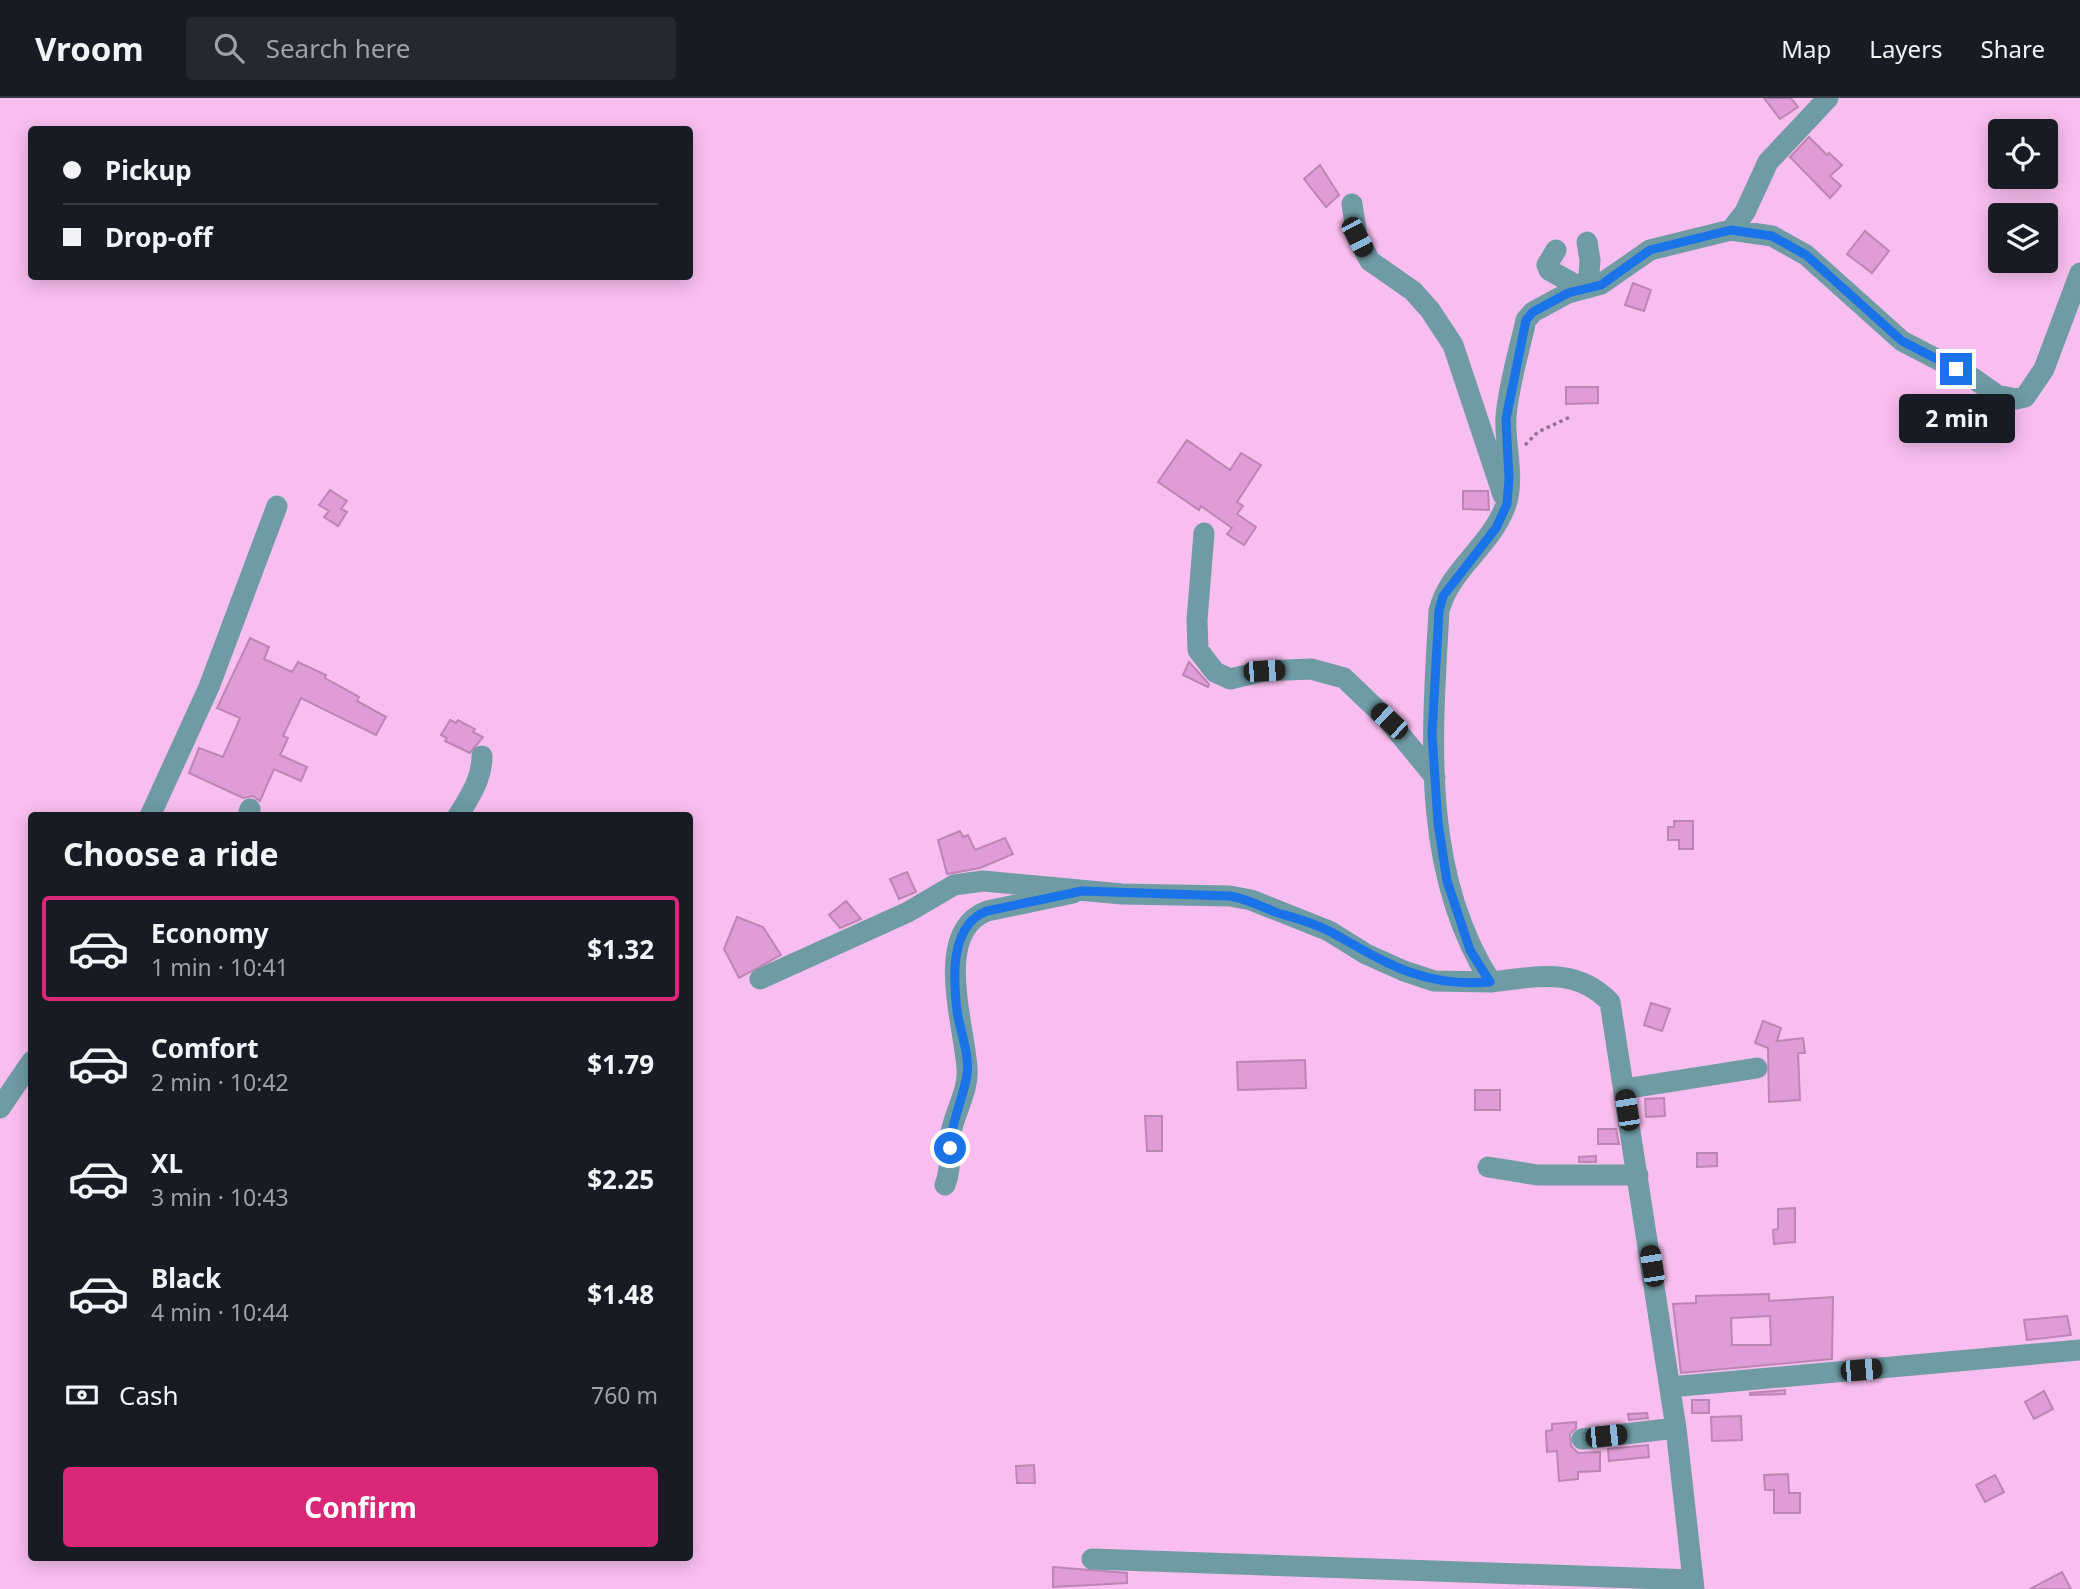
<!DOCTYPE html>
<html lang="en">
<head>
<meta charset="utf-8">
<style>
  :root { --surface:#171b24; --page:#242831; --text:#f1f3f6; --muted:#9ea1a6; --line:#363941; --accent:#db2777 }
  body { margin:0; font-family:"Noto Sans",sans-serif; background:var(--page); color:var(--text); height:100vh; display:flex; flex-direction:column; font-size:26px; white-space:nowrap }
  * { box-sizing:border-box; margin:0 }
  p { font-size:23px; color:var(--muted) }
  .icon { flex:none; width:38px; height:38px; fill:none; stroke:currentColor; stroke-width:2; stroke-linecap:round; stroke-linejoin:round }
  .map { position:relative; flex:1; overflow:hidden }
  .details { position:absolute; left:28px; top:714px; width:665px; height:749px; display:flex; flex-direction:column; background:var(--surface); border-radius:7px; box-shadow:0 4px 18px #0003 }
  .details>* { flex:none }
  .banner { position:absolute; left:28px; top:28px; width:665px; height:154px; border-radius:7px; box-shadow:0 4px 18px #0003; display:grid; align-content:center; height:154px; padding:0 35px; background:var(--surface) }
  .buttons { position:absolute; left:1988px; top:21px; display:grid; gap:14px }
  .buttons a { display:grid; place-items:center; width:70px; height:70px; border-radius:7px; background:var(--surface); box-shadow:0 4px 18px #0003; font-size:35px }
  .end { position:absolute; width:32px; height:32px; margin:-16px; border:9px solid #1a73e8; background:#fff; box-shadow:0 0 0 4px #fff }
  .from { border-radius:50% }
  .bubble { position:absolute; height:49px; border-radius:7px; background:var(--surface); box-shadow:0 4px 18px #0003; font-size:23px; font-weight:700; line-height:49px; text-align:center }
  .car { position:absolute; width:21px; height:42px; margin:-21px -10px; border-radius:9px; box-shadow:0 0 5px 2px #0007; background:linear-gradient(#222 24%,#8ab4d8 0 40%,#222 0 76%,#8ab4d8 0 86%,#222 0) }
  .banner b { display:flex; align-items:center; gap:24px; height:66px; font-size:26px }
  .banner b+b { border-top:2px solid var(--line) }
  .banner i { width:18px; height:18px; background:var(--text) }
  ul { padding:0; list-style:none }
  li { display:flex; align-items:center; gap:21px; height:105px; margin:0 14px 10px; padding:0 21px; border:4px solid transparent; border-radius:7px }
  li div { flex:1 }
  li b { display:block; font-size:26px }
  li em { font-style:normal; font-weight:700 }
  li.current { border-color:var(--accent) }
  li>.icon { width:63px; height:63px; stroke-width:1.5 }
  h2 { padding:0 35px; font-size:32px; line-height:84px }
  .pay { display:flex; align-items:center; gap:18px; height:77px; padding:0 35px; font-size:26px }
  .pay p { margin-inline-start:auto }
  .button { display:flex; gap:14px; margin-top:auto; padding:14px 35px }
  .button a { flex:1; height:80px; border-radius:7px; background:var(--accent); color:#fff; font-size:28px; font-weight:700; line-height:80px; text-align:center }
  header { display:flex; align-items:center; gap:42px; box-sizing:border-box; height:98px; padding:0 35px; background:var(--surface); border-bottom:2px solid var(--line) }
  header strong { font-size:33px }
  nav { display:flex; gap:38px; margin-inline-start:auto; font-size:24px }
  .search { width:490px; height:63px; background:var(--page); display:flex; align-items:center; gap:18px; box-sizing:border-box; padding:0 24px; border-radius:7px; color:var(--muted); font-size:26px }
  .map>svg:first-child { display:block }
  .building { fill:#e09cd6; stroke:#bc86b4; stroke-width:2; fill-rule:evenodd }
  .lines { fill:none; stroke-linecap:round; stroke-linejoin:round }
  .path { stroke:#9a7093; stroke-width:3.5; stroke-dasharray:3.5 3.5; stroke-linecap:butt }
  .minor { stroke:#6f9ba4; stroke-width:21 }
  .route { stroke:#1a73e8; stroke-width:9 }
</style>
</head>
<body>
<header>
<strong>Vroom</strong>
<div class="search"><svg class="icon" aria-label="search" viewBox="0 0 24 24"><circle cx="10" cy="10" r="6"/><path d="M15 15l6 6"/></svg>Search here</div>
<nav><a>Map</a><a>Layers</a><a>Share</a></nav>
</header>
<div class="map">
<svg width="2080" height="1491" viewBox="0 0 2080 1491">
  <rect width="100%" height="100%" fill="#f8beef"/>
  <path class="building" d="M1764,0H1791L1798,9L1780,21Z
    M1809,39L1827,57L1829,55L1842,67L1830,78L1841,88L1830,100L1790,59Z
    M1320,67L1339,97L1326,109L1304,81Z
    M1865,133L1889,153L1872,175L1847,156Z
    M1633,185L1651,192L1644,213L1625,207Z
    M1566,289H1598V305L1566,306Z
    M1187,342L1230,372L1241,355L1261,367L1237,404L1243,408L1237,416L1256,429L1244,447L1227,436L1232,430L1201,408L1199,412L1158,384Z
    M330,392L347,403L341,411L347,414L338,428L324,419L329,413L319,407Z
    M1463,393H1488L1489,412L1463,411Z
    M250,540L269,549L264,561L292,574L298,564L326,577L325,580L359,599L357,603L386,619L376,637L301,600L283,638L288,640L280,657L307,669L301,683L274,671L260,703L253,698L243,700L189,675L199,650L223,659L240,620L217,610Z
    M1189,564L1209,586L1208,589L1183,577Z
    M450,622L456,625L458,622L475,631L473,634L483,639L470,655L445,643L447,640L441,637Z
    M1674,723H1693V751H1679V742H1668V729H1674Z
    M960,733L963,739L968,737L975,752L1005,740L1013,756L980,770L947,776L938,742Z
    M907,774L916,794L899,801L890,781Z
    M846,803L861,821L840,830L829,817Z
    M737,819L763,829L781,857L739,880L724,851Z
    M1651,905L1670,911L1662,933L1644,927Z
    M1763,923L1781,930L1777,943L1803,940L1805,955H1798L1800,1002L1769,1004L1768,950L1755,945Z
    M1305,962L1306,990L1238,992L1237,964Z
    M1475,992H1500V1012H1475Z
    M1664,1000L1665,1018L1646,1019L1645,1001Z
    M1145,1018H1162V1053H1147Z
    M1598,1031H1616L1619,1046H1598Z
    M1697,1055H1717V1068L1697,1069Z
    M1596,1058V1064H1579V1059Z
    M1795,1110V1144L1774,1146L1773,1132L1778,1131V1111Z
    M1769,1196V1203L1833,1199L1832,1261L1681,1275L1673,1206L1696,1205V1198ZM1770,1218L1771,1247H1732L1731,1220Z
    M2067,1218L2071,1237L2027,1242L2024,1222Z
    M1785,1292V1296L1750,1297V1295Z
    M2044,1293L2053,1311L2034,1321L2025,1304Z
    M1692,1302H1709V1315H1692Z
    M1647,1315L1648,1320L1629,1322L1628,1316Z
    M1741,1318L1742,1342L1712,1343L1711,1319Z
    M1576,1324V1330L1570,1336L1571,1348L1578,1355L1600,1354V1373L1578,1374V1381L1559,1383L1557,1353L1547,1354L1546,1333L1552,1332V1326Z
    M1648,1347L1649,1359L1609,1363L1608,1351Z
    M1034,1367L1035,1385H1017L1016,1368Z
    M1788,1376L1789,1395H1800V1415H1774V1392H1765L1764,1377Z
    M1995,1377L2004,1394L1985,1404L1976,1387Z
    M1053,1469L1127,1475V1485L1053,1489Z
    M2062,1474L2071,1491H2030Z"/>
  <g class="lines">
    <path class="path" d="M1525,347L1538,334L1570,319"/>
    <path class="minor" d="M1352,106L1357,139L1370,163L1413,193L1430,212L1453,247L1503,397
      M1731,132L1745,114L1768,64L1828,0
      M1587,144L1590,162L1588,190
      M1556,152L1547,167L1549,172L1583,191
      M1204,435L1197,522L1198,552L1215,574L1230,581L1264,573L1311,571L1344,580L1389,623L1435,679
      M150,718L209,589L277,408
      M248,718L250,711
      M458,718C470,698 482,681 482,658
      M760,881L908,814L954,787L983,783L1122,796L1230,798L1251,802L1329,833L1366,856L1404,873L1434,883L1491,884
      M1624,991L1757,970
      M0,1010L32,963
      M1488,1069L1537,1077H1638
      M945,1087C952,1070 948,1056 950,1039C953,1017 969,993 967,971C965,928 932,834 987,813L1073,795
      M1670,1289L2080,1252
      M1582,1341L1676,1330
      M1092,1461L1693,1482
      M1694,1491L1676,1330L1610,904C1575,868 1536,879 1491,884C1420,774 1432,637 1439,513C1449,472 1490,449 1505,409C1516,381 1504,347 1506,318C1509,285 1519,254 1526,222L1533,214L1568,195L1601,186L1650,152L1731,132L1772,138L1806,157L1902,243L1973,280L1997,297L2016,301L2025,299L2044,271L2080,175"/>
  </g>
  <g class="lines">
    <path class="route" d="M950,1050C951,1024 963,1001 967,977C970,957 960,933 957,913C953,879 950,827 987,813L1082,793L1230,798C1247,801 1260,808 1275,814C1294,820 1313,824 1331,834C1386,865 1424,890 1490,884L1470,852L1447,783L1438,725L1432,636L1439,513L1443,498L1496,430L1507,406L1509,381L1506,321L1526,222L1533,214L1568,195L1601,187L1650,152L1731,132L1772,138L1806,157L1902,243L1956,271"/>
  </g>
</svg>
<div class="buttons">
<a><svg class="icon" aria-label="locate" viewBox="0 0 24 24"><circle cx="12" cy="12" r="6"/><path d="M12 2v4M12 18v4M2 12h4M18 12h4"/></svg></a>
<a><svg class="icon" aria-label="layers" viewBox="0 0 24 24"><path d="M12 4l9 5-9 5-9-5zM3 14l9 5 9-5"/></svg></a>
</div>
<i class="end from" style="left:950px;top:1050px"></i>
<i class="end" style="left:1956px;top:271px"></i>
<div class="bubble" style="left:1899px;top:296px;width:116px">2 min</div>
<i class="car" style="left:1357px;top:139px;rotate:152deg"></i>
<i class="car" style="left:1264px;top:573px;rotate:87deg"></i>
<i class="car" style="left:1389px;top:623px;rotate:313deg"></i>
<i class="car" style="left:1627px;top:1012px;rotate:351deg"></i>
<i class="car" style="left:1652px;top:1168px;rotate:351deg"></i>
<i class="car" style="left:1861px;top:1272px;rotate:85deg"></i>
<i class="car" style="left:1606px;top:1338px;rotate:84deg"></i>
<div class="banner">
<b><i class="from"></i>Pickup</b>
<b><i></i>Drop-off</b>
</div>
<section class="details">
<h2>Choose a ride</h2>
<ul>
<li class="current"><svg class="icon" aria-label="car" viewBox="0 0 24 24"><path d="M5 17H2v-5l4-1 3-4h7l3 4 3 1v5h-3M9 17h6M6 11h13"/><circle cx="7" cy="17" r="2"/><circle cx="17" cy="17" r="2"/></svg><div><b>Economy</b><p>1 min · 10:41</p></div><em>$1.32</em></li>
<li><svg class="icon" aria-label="car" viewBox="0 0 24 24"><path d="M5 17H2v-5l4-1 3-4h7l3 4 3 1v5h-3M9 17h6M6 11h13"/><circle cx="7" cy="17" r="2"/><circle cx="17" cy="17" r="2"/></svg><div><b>Comfort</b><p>2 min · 10:42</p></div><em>$1.79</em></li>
<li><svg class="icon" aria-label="car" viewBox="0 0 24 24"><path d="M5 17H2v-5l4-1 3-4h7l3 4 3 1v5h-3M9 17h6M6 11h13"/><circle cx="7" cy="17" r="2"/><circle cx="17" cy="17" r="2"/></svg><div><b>XL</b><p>3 min · 10:43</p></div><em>$2.25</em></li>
<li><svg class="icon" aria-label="car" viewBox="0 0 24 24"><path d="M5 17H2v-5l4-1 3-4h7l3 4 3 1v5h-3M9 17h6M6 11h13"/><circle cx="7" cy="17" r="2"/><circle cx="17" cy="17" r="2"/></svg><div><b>Black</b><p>4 min · 10:44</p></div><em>$1.48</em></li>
</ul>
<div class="pay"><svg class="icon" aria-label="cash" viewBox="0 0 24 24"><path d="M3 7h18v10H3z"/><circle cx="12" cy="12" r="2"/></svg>Cash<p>760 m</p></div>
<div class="button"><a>Confirm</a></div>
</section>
</div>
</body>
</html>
